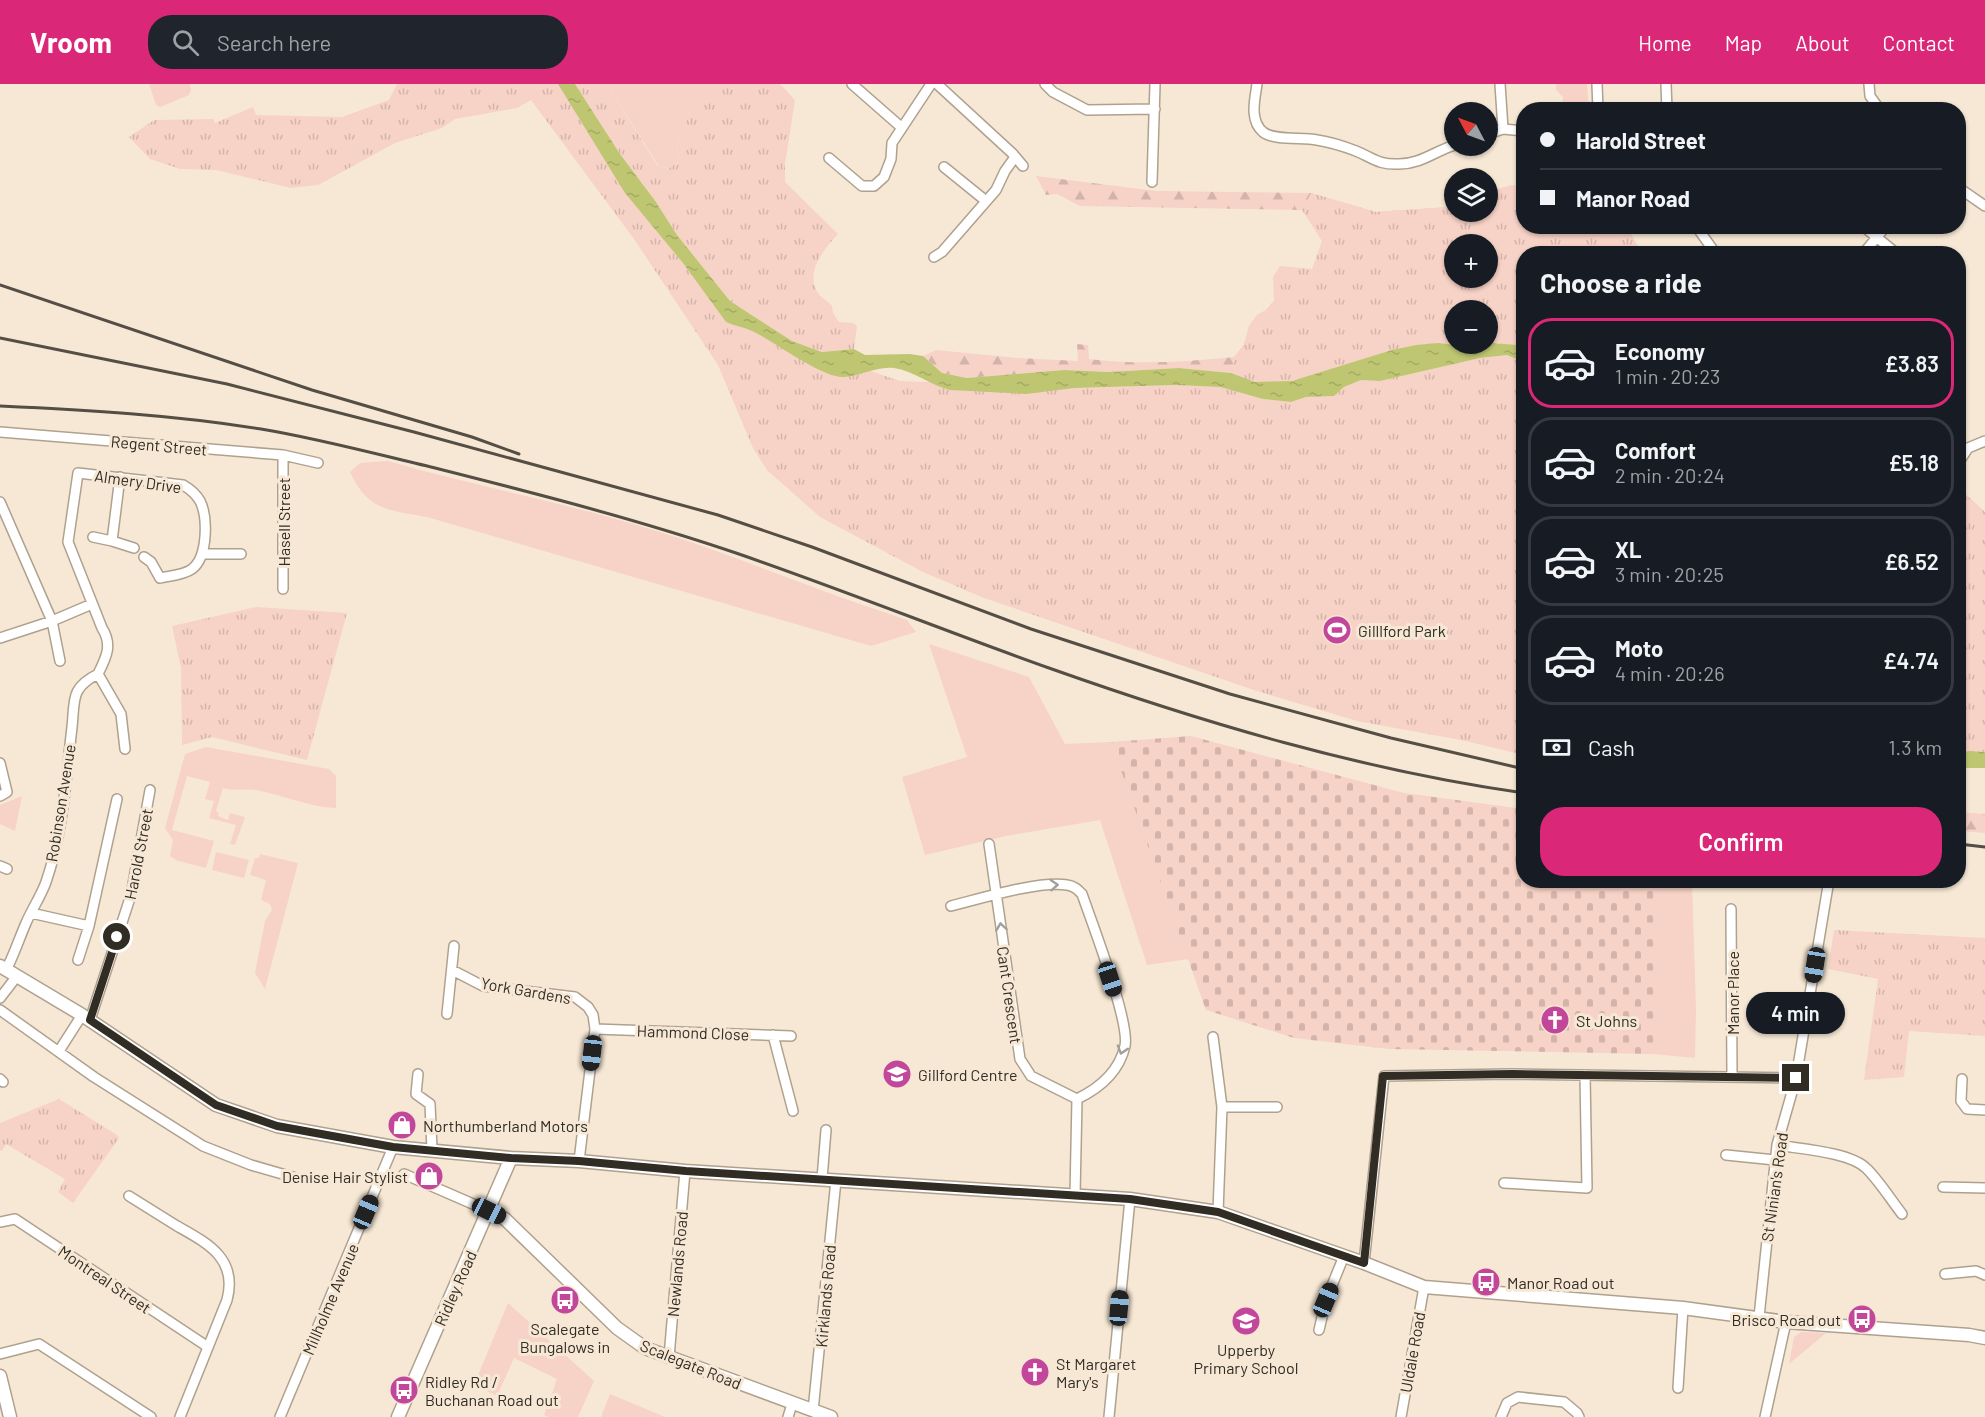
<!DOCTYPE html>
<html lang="en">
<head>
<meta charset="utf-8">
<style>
  :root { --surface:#171b24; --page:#20242c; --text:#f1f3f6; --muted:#9ea1a6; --line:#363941; --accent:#db2777 }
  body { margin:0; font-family:Barlow,sans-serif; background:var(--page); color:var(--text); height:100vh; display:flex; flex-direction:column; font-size:22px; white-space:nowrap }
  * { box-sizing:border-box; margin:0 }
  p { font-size:20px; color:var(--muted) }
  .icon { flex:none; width:33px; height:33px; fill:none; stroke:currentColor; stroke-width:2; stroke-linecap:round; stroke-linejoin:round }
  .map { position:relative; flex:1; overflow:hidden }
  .sheet { position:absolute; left:1516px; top:162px; width:450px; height:642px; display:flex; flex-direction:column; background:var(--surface); border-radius:24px; box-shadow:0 2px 4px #0004 }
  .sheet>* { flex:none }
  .hud { position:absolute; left:1516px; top:18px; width:450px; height:132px; border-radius:24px; box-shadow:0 2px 4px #0004; display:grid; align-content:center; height:132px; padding:0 24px; background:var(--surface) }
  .needle { width:39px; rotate:311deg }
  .tools { position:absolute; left:1444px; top:18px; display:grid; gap:12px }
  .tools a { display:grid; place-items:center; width:54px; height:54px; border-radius:50%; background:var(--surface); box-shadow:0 2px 4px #0004; font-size:30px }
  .end { position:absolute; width:27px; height:27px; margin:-14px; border:8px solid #312c24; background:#fff; box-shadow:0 0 0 3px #fff }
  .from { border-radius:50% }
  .bubble { position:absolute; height:42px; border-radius:21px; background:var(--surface); box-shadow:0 2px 4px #0004; font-size:20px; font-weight:600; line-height:42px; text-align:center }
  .car { position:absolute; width:18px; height:36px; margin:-18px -9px; border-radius:8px; box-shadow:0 0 4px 2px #0007; background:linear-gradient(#222 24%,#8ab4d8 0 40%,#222 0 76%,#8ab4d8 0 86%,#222 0) }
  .hud b { display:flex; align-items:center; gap:21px; height:57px; font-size:22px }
  .hud b+b { border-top:2px solid var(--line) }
  .hud i { width:15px; height:15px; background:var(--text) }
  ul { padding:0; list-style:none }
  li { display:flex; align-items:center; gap:18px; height:90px; margin:0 12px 9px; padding:0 12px; border:3px solid var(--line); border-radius:24px }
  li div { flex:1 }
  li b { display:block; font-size:22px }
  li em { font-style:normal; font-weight:600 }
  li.active { border-color:var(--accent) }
  li>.icon { width:54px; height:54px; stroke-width:1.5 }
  h2 { padding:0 24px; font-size:27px; line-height:72px }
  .pay { display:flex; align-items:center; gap:15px; height:66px; padding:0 24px; font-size:22px }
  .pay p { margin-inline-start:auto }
  .cta { display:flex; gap:12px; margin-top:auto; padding:12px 24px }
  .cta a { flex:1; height:69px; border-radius:24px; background:var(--accent); color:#fff; font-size:24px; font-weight:600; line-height:69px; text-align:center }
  header { display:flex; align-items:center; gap:36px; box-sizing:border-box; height:84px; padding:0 30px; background:var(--accent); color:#fff }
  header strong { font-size:28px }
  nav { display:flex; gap:33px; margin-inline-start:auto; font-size:21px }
  .search { width:420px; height:54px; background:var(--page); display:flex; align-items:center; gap:15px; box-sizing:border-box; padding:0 21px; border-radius:24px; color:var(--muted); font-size:22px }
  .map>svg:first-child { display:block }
  .green { fill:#f7d2c6 }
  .forest { fill:url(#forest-firs) }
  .cemetery { fill:url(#cemetery-stones) }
  .park { fill:url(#park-tufts); fill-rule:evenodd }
  .water { fill:url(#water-ripples) }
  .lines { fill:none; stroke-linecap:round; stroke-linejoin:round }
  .minor-casing { stroke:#afa18e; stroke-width:12 }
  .tertiary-casing { stroke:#afa18e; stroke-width:15 }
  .minor { stroke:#fff; stroke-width:9 }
  .tertiary { stroke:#fff; stroke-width:12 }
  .rail { stroke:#554e44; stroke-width:3 }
  .oneway { stroke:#a2a09c }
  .route { stroke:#312c24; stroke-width:8 }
  .labels { text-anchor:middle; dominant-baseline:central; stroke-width:6; stroke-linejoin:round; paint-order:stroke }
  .street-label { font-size:16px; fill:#312c24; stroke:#f7e8d5 }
  .poi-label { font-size:16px; fill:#312c24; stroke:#f7e8d5; text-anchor:start }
</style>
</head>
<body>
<header>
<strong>Vroom</strong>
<div class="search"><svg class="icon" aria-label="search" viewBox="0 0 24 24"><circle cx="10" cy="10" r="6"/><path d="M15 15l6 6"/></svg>Search here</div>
<nav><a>Home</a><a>Map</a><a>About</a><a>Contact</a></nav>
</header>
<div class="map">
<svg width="1985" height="1333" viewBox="0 0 1985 1333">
  <defs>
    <pattern id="forest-firs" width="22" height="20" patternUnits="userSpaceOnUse" patternTransform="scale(1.5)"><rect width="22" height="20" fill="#f7d2c6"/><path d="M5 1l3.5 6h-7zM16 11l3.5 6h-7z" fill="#d4b4aa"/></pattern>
    <pattern id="cemetery-stones" width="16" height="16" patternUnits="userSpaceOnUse" patternTransform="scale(1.5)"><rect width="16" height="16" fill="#f7d2c6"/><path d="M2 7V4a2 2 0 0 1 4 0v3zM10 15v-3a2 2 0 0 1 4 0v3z" fill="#d4b4aa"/></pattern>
    <pattern id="park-tufts" width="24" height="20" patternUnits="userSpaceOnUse" patternTransform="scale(1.5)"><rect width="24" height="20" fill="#f7d2c6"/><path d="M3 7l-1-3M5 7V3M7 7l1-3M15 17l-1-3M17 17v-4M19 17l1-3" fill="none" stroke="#d4b4aa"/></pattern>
    <pattern id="water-ripples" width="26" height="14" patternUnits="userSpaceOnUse" patternTransform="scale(1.5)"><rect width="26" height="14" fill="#bfc671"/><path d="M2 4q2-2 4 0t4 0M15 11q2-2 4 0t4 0" fill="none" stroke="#a5aa62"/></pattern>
  </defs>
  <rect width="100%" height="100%" fill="#f7e8d5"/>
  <path class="green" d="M149,0H190L191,6L189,11L160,23L156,21Z
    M607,0H713L690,29L677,60L679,77L668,85L658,81Z
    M1556,0H1587L1589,25H1561L1563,13L1556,6Z
    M388,377C471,401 557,417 640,442C702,460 761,484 821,506C850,517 879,526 907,536L916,548L871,562L427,433C389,426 368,427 350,388L360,379Z
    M929,560L1029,593L1065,660L1111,658L1189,875L1147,881L1100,736L1006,752L925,771L902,693L967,673Z
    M206,663L329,685L336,692V724C309,723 283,711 256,706C244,704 236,708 223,704L216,727L219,729L218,732L228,736L230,729L245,733L235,761L230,760L236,741L209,734L214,717L205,715L210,698L187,692L172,746L214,757L206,784L178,777L170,772L173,756L165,744L185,670Z
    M22,712L15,747L0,740V721Z
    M216,768L249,776L244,794L212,786Z
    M260,770L298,779L265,905L255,889L265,837L272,826L270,820L261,816L266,796L250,791L255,774H259Z
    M1653,797H1692L1696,925L1695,974L1653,970Z
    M508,1219L594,1297L578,1333H549L544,1331L557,1295L514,1274L497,1312L474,1301Z
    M1801,1248L1826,1249L1789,1280L1794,1253Z
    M610,1310L665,1333H601Z"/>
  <path class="forest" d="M1036,92L1157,107L1311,109L1376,128L1447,123L1455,120V128H1488L1524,142V170L1498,149L1365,150L1302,126L1080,122L1057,110L1046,111Z
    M1274,217L1292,297L1231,289L1179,284L1109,288L1064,286L967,294L942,289L923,272L936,266L1019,274L1078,277L1077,260L1088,261L1089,275C1137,281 1186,278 1234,273L1244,261L1249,242L1257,231L1266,226Z
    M1959,728L1985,730V749L1959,747Z"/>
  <path class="cemetery" d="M1191,652L1404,709L1524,725V796L1653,797V970L1389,965L1294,954L1206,926L1111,658Z"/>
  <path class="park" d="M397,0H561L726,238L900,297L1074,304L1176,301L1220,303L1263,315L1291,318L1306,313L1334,312L1344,303L1361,296L1380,297L1480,274L1507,271L1519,276L1524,282V671L1461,656L1357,637L1257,607L984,514L923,488L820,433L767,386L753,364L718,281L634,155L531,16L517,24L455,35L442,44L395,59L318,101L291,104L216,86L180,85L150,75L129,53L154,36L213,35L215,39L253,23L256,31L342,33L389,16Z
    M575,0H607L657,81L668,85L679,77L677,60L690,29L713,0H779L782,2L795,16L785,80V98L838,150C825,164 804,188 818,209C821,214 828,217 832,222L833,229L839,238L853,239L857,242L854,265L823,268L792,257L730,217L677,151L656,118L620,70Z
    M1511,101L1524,102V142L1629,143L1630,148L1642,169L1524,170V265L1520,261L1488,259V226H1455V260H1481C1458,264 1437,258 1413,262C1362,271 1309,303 1257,298C1248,297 1239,292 1231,289L1234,273L1244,261L1249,242L1257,231L1266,226L1274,217L1273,193L1280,182L1312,185L1322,157L1302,126L1311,109L1376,128L1447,123L1455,120V128H1488V108ZM1455,160H1488V194H1455Z
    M1959,404L1985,428V668L1969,667L1959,669Z
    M256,523L347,529L307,676L212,653L182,661L181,584L172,542Z
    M1834,846L1985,854V952L1909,947L1904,993L1864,996L1878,895L1828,885Z
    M59,1015L117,1051L119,1054L73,1119L58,1108L65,1095L6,1060L2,1067L0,1066V1039Z"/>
  <path class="water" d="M558,0H575L620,70L656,118L677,151L730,217L792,257L822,268L854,265L865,271L910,270L923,272L942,289L967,294L1064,286L1109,288L1179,284L1231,289L1255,298L1292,297L1392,266L1416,261L1438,259L1466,262L1488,259L1520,261L1524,265V282L1519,276L1507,271L1480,274L1380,297L1361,296L1344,303L1334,312L1306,313L1291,318L1263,315L1220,303L1176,301L1074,304L1026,310L950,306C930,301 914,287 894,284C875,282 860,293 843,293C820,293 774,257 752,247C744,243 734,242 726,238L683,179L625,109Z
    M1969,667L1985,668V684H1959V669Z"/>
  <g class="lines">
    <g class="minor-casing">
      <path id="minor" d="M852,0L901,43
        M937,0L1012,69L1023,82
        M1045,0L1053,8L1087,26L1155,25
        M1257,0C1255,15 1249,36 1263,48C1274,57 1302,53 1317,56C1330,58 1343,62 1356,67C1373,74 1378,81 1399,80C1421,80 1435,67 1455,61
        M1597,0L1598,26
        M1666,0L1667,26
        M1869,0L1870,12L1880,26
        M1503,45L1524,47
        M1488,50L1503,45L1500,0
        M829,74L862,102H874L884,93L891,75L892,59L931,0
        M944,83L986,117
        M1152,98L1155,0
        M1959,104L1985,122
        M1696,142L1716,170
        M1863,142L1897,170
        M1863,170L1886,142
        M934,173L942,168L996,106L1005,87L1015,73
        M0,348L283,371L318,379
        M283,371V505
        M1959,378L1968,364L1985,357
        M0,418L52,537L60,577
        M93,453L112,457L134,464
        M112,457L120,393
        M203,470H241
        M0,554L52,537L92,520
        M98,590C106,574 113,561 102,544L68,458L78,389L183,401C190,405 196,410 200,417C208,433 208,473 192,485C184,491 169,492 160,494L151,478L144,473
        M98,590L121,630L125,665
        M0,679L7,708L0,712
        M989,760L1020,975L1031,992L1077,1015
        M0,782L7,785
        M951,822C979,815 1040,796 1067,801C1074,802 1077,805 1082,810C1092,839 1130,938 1125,962C1119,988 1100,1004 1077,1015
        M1731,825L1732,992
        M31,829L89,842
        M78,876L89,842L117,715
        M6,886C14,871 19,855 26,839C32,825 41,812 46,798C63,749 66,695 72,643C75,616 70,604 98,590
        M452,886L483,902L575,913L588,923L593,931L595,945L579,1077
        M0,914L17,892
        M0,926L94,993L203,1062L251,1081L296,1094
        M447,930L454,862
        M90,936L131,811L150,706
        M595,945L791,952
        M773,951L793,1027
        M1213,953L1222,1023L1218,1128
        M59,967L82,931
        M418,990L416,1010L430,1020L432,1066
        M0,995L3,998
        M1962,995L1961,1017L1967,1025L1985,1026
        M1222,1023H1277
        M1777,1061C1800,1065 1851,1068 1867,1085C1880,1098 1891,1116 1902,1130
        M1726,1071L1775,1076
        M404,1090L489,1127
        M822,1095L826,1046
        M1504,1099L1587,1104L1585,991
        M1943,1103L1985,1104
        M1075,1111L1077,1015
        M129,1112C145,1122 161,1132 177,1142C207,1159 238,1174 227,1216L180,1333
        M0,1138L15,1135L208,1263
        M1364,1179L1384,992L1512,990L1796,994
        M1945,1190L1976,1187L1985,1191
        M1759,1233L1777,1061L1796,994L1829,796
        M1319,1246L1326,1216L1344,1172
        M0,1270L39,1260L151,1333
        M669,1273L685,1087
        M1678,1304L1683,1224
        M813,1327L836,1096
        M280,1333L393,1063
        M788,1333L792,1320
        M1109,1333L1130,1115
        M1401,1333L1424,1203
        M1501,1333L1507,1319L1518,1313L1564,1318L1577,1329L1579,1333
        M1765,1333L1786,1238"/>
    </g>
    <g class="tertiary-casing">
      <path id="tertiary" d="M0,882L82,931L216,1021L277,1042L393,1063L511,1074L579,1077L685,1087L1130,1115L1218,1128L1364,1179L1424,1203L1683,1224L1786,1238L1969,1251L1985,1254
        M489,1127L505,1135L617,1244L645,1264L831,1333
        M0,1292L10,1333
        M398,1333L511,1074"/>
    </g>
    <use href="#minor" class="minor"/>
    <use href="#tertiary" class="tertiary"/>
    <path class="rail" d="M0,201L312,306L472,353L519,370
      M0,254L227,300L414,348L718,431L812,463L1031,545L1230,610L1391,654L1524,685
      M0,322C87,326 174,331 261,345C321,355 380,371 439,385C538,410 639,436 736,469C841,505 945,547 1049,584C1204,639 1362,686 1524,709
      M1959,760L1985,763"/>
  </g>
  <defs><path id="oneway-chevron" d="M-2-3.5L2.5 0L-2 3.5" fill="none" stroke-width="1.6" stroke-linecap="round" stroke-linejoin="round" transform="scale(1.5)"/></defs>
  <g class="oneway">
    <use href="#oneway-chevron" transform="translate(1054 801) rotate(-4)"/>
    <use href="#oneway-chevron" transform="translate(1001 843) rotate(-98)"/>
    <use href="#oneway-chevron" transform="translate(1122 966) rotate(107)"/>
  </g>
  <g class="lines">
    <path class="route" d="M117,853L90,936L216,1021L277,1042L393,1063L511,1074L579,1077L686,1087L1130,1115L1218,1128L1364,1179L1383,992L1512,990L1796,994"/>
  </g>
  <defs>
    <g id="stadium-disc" transform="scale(1.5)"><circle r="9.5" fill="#c2479a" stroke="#f7e8d5"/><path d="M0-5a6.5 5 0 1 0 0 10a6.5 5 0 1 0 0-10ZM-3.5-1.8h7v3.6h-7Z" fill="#fff"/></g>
    <g id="church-disc" transform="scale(1.5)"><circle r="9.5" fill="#c2479a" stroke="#f7e8d5"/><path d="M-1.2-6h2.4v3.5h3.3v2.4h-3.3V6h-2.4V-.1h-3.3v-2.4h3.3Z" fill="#fff"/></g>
    <g id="school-disc" transform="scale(1.5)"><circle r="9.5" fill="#c2479a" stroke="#f7e8d5"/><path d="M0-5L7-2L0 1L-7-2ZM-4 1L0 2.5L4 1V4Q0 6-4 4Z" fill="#fff"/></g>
    <g id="shop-disc" transform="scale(1.5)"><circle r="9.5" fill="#c2479a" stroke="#f7e8d5"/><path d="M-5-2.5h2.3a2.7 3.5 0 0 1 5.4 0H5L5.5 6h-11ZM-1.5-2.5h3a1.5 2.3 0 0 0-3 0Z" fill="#fff"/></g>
    <g id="bus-disc" transform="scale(1.5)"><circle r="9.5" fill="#c2479a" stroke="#f7e8d5"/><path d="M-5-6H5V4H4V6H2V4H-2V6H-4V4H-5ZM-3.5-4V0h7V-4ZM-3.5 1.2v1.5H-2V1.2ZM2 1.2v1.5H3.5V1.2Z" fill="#fff"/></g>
  </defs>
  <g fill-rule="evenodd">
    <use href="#stadium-disc" x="1337" y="546"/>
    <use href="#church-disc" x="1555" y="936"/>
    <use href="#school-disc" x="897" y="990"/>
    <use href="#shop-disc" x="402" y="1041"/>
    <use href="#shop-disc" x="429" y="1092"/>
    <use href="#bus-disc" x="1486" y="1198"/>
    <use href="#bus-disc" x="565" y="1216"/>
    <use href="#bus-disc" x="1862" y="1235"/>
    <use href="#school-disc" x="1246" y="1237"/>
    <use href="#church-disc" x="1035" y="1288"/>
    <use href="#bus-disc" x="404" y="1306"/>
  </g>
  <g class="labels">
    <g class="street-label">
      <text transform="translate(159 361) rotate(5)">Regent Street</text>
      <text transform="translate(138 397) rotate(8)">Almery Drive</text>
      <text transform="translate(283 438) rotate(-90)">Hasell Street</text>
      <text transform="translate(60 719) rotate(-81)">Robinson Avenue</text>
      <text transform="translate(138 770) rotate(-79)">Harold Street</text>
      <text transform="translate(526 906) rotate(10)">York Gardens</text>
      <text transform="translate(1732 909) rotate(-90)">Manor Place</text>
      <text transform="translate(1010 911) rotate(82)">Cant Crescent</text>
      <text transform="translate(693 948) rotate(2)">Hammond Close</text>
      <text transform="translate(1774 1103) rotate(-82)">St Ninian's Road</text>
      <text transform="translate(677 1180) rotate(-85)">Newlands Road</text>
      <text transform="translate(105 1195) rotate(34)">Montreal Street</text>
      <text transform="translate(455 1204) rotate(-66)">Ridley Road</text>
      <text transform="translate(825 1212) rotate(-85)">Kirklands Road</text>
      <text transform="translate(330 1215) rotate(-67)">Millholme Avenue</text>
      <text transform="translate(1412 1268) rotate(-80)">Uldale Road</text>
      <text transform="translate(691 1280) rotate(22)">Scalegate Road</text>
    </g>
    <g class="poi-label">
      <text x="1358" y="546">Gilllford Park</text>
      <text x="1576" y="936">St Johns</text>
      <text x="918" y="990">Gillford Centre</text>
      <text x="423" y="1041">Northumberland Motors</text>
      <text x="408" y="1092" text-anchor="end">Denise Hair Stylist</text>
      <text x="1507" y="1198">Manor Road out</text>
      <text x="1841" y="1235" text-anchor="end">Brisco Road out</text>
      <text x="565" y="1244" text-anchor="middle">Scalegate<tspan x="565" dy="18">Bungalows in</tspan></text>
      <text x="1246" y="1265" text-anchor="middle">Upperby<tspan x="1246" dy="18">Primary School</tspan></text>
      <text x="1056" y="1279">St Margaret<tspan x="1056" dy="18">Mary's</tspan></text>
      <text x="425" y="1297">Ridley Rd /<tspan x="425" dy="18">Buchanan Road out</tspan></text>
    </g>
  </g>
</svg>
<div class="tools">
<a><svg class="needle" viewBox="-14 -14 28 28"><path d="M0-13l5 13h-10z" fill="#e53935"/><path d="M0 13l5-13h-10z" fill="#9ea1a6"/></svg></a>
<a><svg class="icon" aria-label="layers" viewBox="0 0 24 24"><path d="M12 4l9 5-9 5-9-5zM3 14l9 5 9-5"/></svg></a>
<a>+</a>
<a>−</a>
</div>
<i class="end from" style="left:117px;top:853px"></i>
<i class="end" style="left:1796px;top:994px"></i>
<div class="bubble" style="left:1746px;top:908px;width:99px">4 min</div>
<i class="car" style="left:1815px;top:881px;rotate:189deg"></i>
<i class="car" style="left:1110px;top:895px;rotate:162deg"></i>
<i class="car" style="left:592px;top:969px;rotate:187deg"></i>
<i class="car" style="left:489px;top:1127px;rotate:116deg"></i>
<i class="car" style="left:366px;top:1128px;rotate:23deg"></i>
<i class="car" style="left:1326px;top:1216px;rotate:23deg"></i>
<i class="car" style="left:1119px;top:1224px;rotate:5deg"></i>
<div class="hud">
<b><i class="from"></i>Harold Street</b>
<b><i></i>Manor Road</b>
</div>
<section class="sheet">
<h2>Choose a ride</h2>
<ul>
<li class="active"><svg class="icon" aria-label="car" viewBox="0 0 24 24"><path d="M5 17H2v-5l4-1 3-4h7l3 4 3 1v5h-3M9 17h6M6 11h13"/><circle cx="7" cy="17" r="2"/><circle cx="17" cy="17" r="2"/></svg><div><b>Economy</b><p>1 min · 20:23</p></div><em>£3.83</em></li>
<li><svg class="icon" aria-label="car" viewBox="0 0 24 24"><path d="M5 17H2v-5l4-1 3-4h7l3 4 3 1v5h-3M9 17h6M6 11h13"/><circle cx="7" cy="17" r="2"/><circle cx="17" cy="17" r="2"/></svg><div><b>Comfort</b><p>2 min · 20:24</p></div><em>£5.18</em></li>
<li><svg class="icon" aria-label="car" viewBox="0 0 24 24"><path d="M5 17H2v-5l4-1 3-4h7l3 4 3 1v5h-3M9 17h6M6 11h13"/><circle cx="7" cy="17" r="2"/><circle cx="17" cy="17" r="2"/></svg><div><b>XL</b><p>3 min · 20:25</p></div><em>£6.52</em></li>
<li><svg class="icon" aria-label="car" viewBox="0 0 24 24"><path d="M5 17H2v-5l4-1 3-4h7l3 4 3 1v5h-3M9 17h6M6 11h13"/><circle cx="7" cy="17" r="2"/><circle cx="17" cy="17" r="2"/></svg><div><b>Moto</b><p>4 min · 20:26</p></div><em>£4.74</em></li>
</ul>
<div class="pay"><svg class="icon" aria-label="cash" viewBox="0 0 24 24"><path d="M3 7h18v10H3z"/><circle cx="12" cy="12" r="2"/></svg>Cash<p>1.3 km</p></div>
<div class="cta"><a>Confirm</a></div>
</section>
</div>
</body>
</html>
